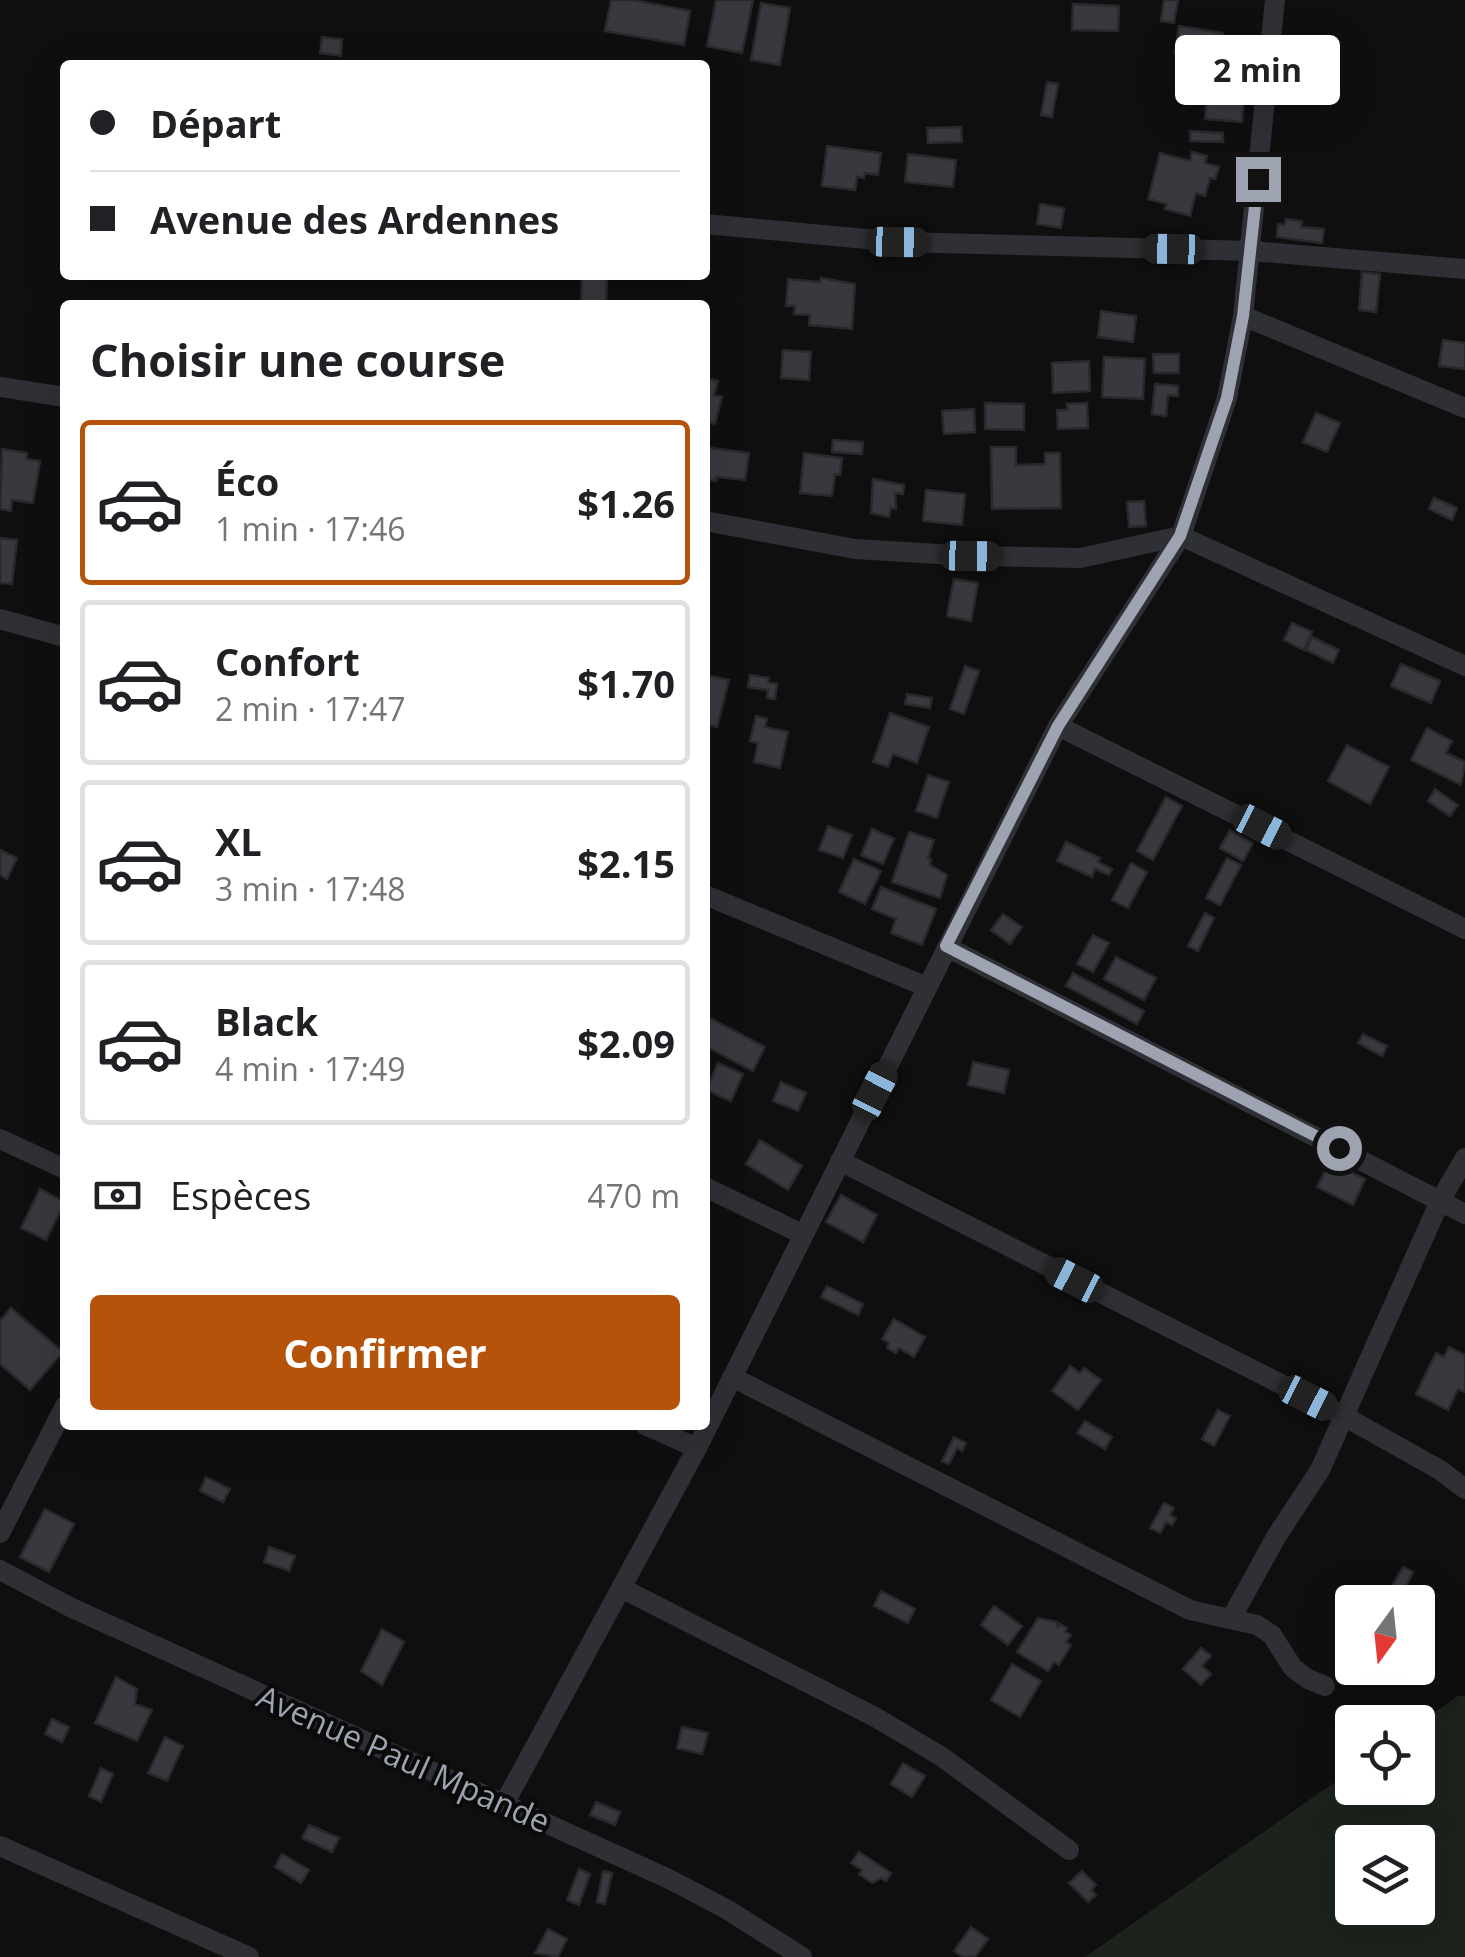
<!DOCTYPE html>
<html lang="fr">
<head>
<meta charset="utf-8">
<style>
  :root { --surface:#fff; --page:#f2f2f2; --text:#202124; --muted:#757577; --line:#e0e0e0; --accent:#b45309 }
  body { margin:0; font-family:"Open Sans",sans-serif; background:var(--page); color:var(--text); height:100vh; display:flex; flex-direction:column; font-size:38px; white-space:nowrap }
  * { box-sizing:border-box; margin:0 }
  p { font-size:32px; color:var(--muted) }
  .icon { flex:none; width:55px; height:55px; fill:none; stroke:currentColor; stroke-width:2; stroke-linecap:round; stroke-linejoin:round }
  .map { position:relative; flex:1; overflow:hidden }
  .panel { position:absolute; left:60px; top:300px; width:650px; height:1130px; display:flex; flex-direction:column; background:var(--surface); border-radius:10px; box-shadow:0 10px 40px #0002 }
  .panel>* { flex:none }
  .hud { position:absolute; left:60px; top:60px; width:650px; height:220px; border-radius:10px; box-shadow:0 10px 40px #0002; display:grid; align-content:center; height:220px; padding:0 30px; background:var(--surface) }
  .needle { width:65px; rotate:195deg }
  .tools { position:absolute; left:1335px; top:1585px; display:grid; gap:20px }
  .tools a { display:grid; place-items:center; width:100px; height:100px; border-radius:10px; background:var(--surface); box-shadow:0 10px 40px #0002; font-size:50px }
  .end { position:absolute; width:45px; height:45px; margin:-22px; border:12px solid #9ea3b2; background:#111; box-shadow:0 0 0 5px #111 }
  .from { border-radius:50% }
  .bubble { position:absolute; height:70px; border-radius:10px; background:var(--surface); box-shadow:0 10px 40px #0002; font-size:32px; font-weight:700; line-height:70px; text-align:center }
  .car { position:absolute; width:30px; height:60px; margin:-30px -15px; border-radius:12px; box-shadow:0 0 8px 2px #0007; background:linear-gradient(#222 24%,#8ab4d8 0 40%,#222 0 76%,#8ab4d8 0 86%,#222 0) }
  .hud b { display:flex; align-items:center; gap:35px; height:95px; font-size:38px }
  .hud b+b { border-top:2px solid var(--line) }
  .hud i { width:25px; height:25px; background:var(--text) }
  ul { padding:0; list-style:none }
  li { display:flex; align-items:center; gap:30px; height:165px; margin:0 20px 15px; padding:0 10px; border:5px solid var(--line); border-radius:10px }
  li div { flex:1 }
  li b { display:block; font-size:38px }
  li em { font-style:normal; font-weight:700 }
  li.on { border-color:var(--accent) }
  li>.icon { width:90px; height:90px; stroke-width:1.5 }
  h2 { padding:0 30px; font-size:45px; line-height:120px }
  .pay { display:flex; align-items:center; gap:25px; height:110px; padding:0 30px; font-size:38px }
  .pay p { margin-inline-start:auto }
  .button { display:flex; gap:20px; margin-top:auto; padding:20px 30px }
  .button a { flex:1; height:115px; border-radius:10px; background:var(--accent); color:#fff; font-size:40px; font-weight:700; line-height:115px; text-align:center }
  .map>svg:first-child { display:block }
  .green { fill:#1b231c; fill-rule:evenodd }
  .building { fill:#38393e; stroke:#29282c; stroke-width:2.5 }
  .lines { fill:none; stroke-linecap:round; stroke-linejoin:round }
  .street { stroke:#2f3035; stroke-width:20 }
  .route { stroke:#9ea3b2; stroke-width:12 }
  .labels { text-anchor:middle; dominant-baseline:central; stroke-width:8; stroke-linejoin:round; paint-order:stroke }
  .street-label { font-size:32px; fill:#9ea3b2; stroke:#0a0a0b }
</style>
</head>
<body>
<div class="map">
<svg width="1465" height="1957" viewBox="0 0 1465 1957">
  <rect width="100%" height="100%" fill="#0f0f10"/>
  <path class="green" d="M1458,1696H1465V1957H1085L1352,1770V1788H1418V1724ZM1352,1842H1418V1908H1352Z"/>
  <path class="building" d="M611,0H633L690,11L684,45L605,31Z
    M716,0H753L742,53L707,46Z
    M1164,0H1178L1174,23L1161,21Z
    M761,3L790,8L780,65L751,60Z
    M1073,4L1119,6L1118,31L1072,30Z
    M1179,26L1223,33L1220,49L1213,48L1212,54L1206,53L1205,58L1175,53Z
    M322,37L342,39L341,56L320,53Z
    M1047,82L1058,84L1052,117L1041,115Z
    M1207,93L1244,96L1242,122L1205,119Z
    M961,127L962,142L928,143L927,128Z
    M1190,131L1223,133V142L1190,141Z
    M827,146L881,153L878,175L865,173L864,178L857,177L855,190L822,186Z
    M1192,152L1207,156L1205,163L1219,167L1215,179L1210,178L1205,196L1196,193L1190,216L1165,209L1167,204L1148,199L1160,153L1190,161Z
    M908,154L956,160L953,187L905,182Z
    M1040,204L1064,208L1061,228L1037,224Z
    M1286,219L1302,221L1301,227L1324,229L1322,243L1277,237L1278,224L1285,225Z
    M1362,272L1380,274L1376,312L1359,310Z
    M582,275H607L606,305H581Z
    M821,278L855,284L852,329L809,325L810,315L794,314L795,306H786L788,279L820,282Z
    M1101,311L1136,316L1133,342L1098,337Z
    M1443,340L1465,343V369L1439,366Z
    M783,350L811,352L809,380L781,378Z
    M1153,354H1179V373H1154Z
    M1104,357L1145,359L1143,399L1102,397Z
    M1089,361L1090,391L1053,393L1052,363Z
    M705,371L708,372L706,378L718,381L714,395L722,397L715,424L705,421Z
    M1155,384L1178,386V396L1168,395L1166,416L1152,414Z
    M985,403L1024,404V430L985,429Z
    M1087,403L1088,428L1058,429L1057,410H1068L1067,404Z
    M974,409L975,432L944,434L942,411Z
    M1316,413L1340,423L1327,452L1303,442Z
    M833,440L863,442L862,454L832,452Z
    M705,447L749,453L745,480L717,477L716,481L705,479Z
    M991,447H1016V465L1045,464V453H1060L1061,508L992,509Z
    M2,449L27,453V459L40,461L33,503L12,500L11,511L0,509Z
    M804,453L842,458L840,475L835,474L832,496L800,493Z
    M873,479L904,485L903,494L895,493L896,509L891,508L889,517L871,513Z
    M926,490L965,494L962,525L923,521Z
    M1434,498L1457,508L1452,520L1429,509Z
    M1144,501L1146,526L1129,527L1127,502Z
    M0,538L17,540L12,584L0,583Z
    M954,579L978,583L971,621L947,616Z
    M1292,623L1312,632L1304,650L1284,640Z
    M1312,637L1339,650L1333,663L1306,650Z
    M1401,664L1440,681L1431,703L1391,686Z
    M965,666L979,671L964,714L950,709Z
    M705,675L729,680L717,727L705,724Z
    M750,675L769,678L768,682L777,684L775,699L767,698L768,690L748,687Z
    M907,694L932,698L930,708L905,704Z
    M890,713L929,727L917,763L893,754L888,767L873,762Z
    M756,716L767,719L765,727L788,732L780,768L754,762L758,743L750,741Z
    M1427,728L1452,741L1446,753L1465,762L1461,785L1411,760Z
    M1347,745L1389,767L1370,804L1328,781Z
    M928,775L949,782L937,818L916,811Z
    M1435,789L1458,805L1450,816L1428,801Z
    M1166,797L1182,806L1153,860L1137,851Z
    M828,826L852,835L843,858L819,850Z
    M872,829L894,839L883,864L861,855Z
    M1230,830L1253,843L1243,861L1220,848Z
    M909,832L934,840L928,858L931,859L930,865L947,875L940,898L892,882Z
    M1066,842L1100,858L1098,862L1112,869L1109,875L1095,869L1092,877L1057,861Z
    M0,850L17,858L7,879L0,875Z
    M1227,858L1241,865L1220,905L1206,898Z
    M854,859L881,871L865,904L839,892Z
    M1131,863L1147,872L1128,908L1112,900Z
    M881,887L936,909L922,945L891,933L896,919L872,909Z
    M1205,913L1214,918L1198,951L1188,946Z
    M1003,914L1022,927L1010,944L991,930Z
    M1093,935L1109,943L1093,972L1077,964Z
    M1116,957L1156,978L1144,1000L1104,979Z
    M1073,973L1144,1011L1137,1024L1066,986Z
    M706,1016L765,1047L753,1071L705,1046Z
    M1363,1034L1387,1046L1382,1056L1358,1043Z
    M973,1062L1009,1070L1004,1093L968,1085Z
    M718,1063L743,1074L731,1101L706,1090Z
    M781,1082L806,1093L798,1111L773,1101Z
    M760,1140L802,1166L788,1190L746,1164Z
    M1330,1162L1365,1179L1353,1205L1317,1187Z
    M40,1189L65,1202L46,1240L21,1228Z
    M841,1195L877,1215L863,1242L826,1222Z
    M827,1286L863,1304L858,1315L821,1297Z
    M11,1308L63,1352L30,1390L0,1364V1321Z
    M894,1319L925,1337L914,1357L899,1348L896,1353L887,1348L889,1343L882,1339Z
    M1449,1347L1465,1355V1392L1458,1389L1448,1410L1416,1394L1436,1353L1444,1357Z
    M1070,1366L1080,1373L1084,1368L1101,1380L1078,1410L1052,1391Z
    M1218,1410L1230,1416L1214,1446L1202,1439Z
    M1085,1421L1112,1437L1105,1449L1077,1433Z
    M954,1437L966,1443L962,1451L957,1448L949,1464L942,1461Z
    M206,1477L230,1489L223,1502L200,1491Z
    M1164,1503L1174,1508L1170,1515L1176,1518L1172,1525L1166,1522L1160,1533L1150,1528Z
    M45,1509L74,1524L49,1572L20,1557Z
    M269,1547L295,1556L289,1571L264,1562Z
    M1403,1567L1413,1572L1402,1593L1391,1588Z
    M881,1591L915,1609L908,1623L874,1606Z
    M994,1606L1022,1626L1008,1645L981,1625Z
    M1038,1618L1057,1622L1058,1627L1060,1624L1067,1628L1065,1632L1071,1635L1066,1642L1071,1645L1059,1665L1054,1662L1048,1671L1017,1652Z
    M382,1629L404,1642L382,1685L361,1671Z
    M1201,1648L1211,1656L1202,1666L1211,1674L1201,1685L1183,1669Z
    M1012,1664L1041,1681L1020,1717L991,1700Z
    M116,1677L137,1689L135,1704L152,1710L137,1741L95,1723Z
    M52,1719L69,1727L62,1742L45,1734Z
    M682,1727L708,1733L702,1754L677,1748Z
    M165,1737L183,1746L167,1781L148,1773Z
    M903,1763L925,1776L912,1797L891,1784Z
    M101,1768L113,1774L101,1802L89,1796Z
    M596,1802L620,1812L615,1825L590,1815Z
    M309,1825L339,1838L332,1852L302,1838Z
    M859,1852L891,1873L886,1881L881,1878L872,1883L859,1874L862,1870L851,1863Z
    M282,1854L309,1870L301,1883L275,1867Z
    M579,1869L590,1874L579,1905L567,1900Z
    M603,1871L612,1873L605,1904L597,1902Z
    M1082,1871L1096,1885L1091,1890L1096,1895L1088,1902L1069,1883Z
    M971,1927L988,1939L975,1957H963L954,1951Z
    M548,1929L567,1939L558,1957L535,1953Z"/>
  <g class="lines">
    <path class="street" d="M705,224L898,242L1252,251L1465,269
      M1243,316L1465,408
      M0,387L65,397
      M705,521L855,549L971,556L1080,558L1181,536L1465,666
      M0,619L65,637
      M1058,726L1465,929
      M705,895L927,987
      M947,947L1465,1214
      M0,1139L65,1169
      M840,1161L1342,1415L1440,1470L1465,1489
      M705,1187L802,1234
      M732,1377L1190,1610L1257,1625L1272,1635L1293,1668L1308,1679L1325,1686
      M645,1425L697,1448L1058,726L1181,536L1227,398L1243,316L1275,0
      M0,1533L65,1406
      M0,1570L72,1608L669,1879L728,1910L802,1957
      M621,1588L875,1717L942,1757L1069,1850
      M1232,1617L1276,1537L1320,1470L1440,1201L1465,1158
      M504,1804L697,1448
      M0,1846L249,1957"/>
  </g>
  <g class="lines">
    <path class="route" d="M1258,179L1243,316L1227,398L1180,536L1058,726L946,946L1339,1148"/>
  </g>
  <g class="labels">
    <g class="street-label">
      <text transform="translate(404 1758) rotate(24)">Avenue Paul Mpande</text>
    </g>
  </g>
</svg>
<div class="tools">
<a><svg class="needle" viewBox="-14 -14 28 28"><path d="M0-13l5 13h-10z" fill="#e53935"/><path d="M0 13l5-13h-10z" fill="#757577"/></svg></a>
<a><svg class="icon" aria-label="locate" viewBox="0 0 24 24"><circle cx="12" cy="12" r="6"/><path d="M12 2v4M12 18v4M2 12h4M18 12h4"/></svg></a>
<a><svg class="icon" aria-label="layers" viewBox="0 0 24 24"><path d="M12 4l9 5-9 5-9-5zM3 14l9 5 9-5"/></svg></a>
</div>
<i class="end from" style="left:1339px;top:1148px"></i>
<i class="end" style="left:1258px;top:179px"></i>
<div class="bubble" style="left:1175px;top:35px;width:165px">2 min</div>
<i class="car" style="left:898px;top:242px;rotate:91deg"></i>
<i class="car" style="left:1173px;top:249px;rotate:271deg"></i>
<i class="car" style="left:971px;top:556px;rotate:91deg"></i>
<i class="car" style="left:1262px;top:827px;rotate:117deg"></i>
<i class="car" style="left:875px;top:1091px;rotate:27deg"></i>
<i class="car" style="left:1074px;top:1280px;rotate:297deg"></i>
<i class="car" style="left:1308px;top:1398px;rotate:117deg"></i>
<div class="hud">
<b><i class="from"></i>Départ</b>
<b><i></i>Avenue des Ardennes</b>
</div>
<section class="panel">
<h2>Choisir une course</h2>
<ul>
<li class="on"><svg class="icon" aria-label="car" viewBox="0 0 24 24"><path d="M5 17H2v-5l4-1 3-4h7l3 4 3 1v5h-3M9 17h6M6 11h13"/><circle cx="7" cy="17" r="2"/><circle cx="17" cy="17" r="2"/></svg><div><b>Éco</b><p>1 min · 17:46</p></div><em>$1.26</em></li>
<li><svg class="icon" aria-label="car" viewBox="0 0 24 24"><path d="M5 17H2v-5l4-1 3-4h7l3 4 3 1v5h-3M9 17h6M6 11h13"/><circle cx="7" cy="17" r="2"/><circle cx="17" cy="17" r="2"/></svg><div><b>Confort</b><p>2 min · 17:47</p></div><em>$1.70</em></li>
<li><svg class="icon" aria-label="car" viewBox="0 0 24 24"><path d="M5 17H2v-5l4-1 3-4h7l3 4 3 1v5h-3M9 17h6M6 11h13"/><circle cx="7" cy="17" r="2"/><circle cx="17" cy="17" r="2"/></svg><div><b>XL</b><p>3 min · 17:48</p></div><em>$2.15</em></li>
<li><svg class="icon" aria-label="car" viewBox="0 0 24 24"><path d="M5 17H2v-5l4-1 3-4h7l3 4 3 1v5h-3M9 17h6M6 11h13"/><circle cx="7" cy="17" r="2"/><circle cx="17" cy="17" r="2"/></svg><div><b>Black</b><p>4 min · 17:49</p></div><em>$2.09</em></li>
</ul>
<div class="pay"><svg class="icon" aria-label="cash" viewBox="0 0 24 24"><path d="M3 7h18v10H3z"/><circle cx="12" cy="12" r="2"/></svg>Espèces<p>470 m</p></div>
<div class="button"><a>Confirmer</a></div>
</section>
</div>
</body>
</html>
